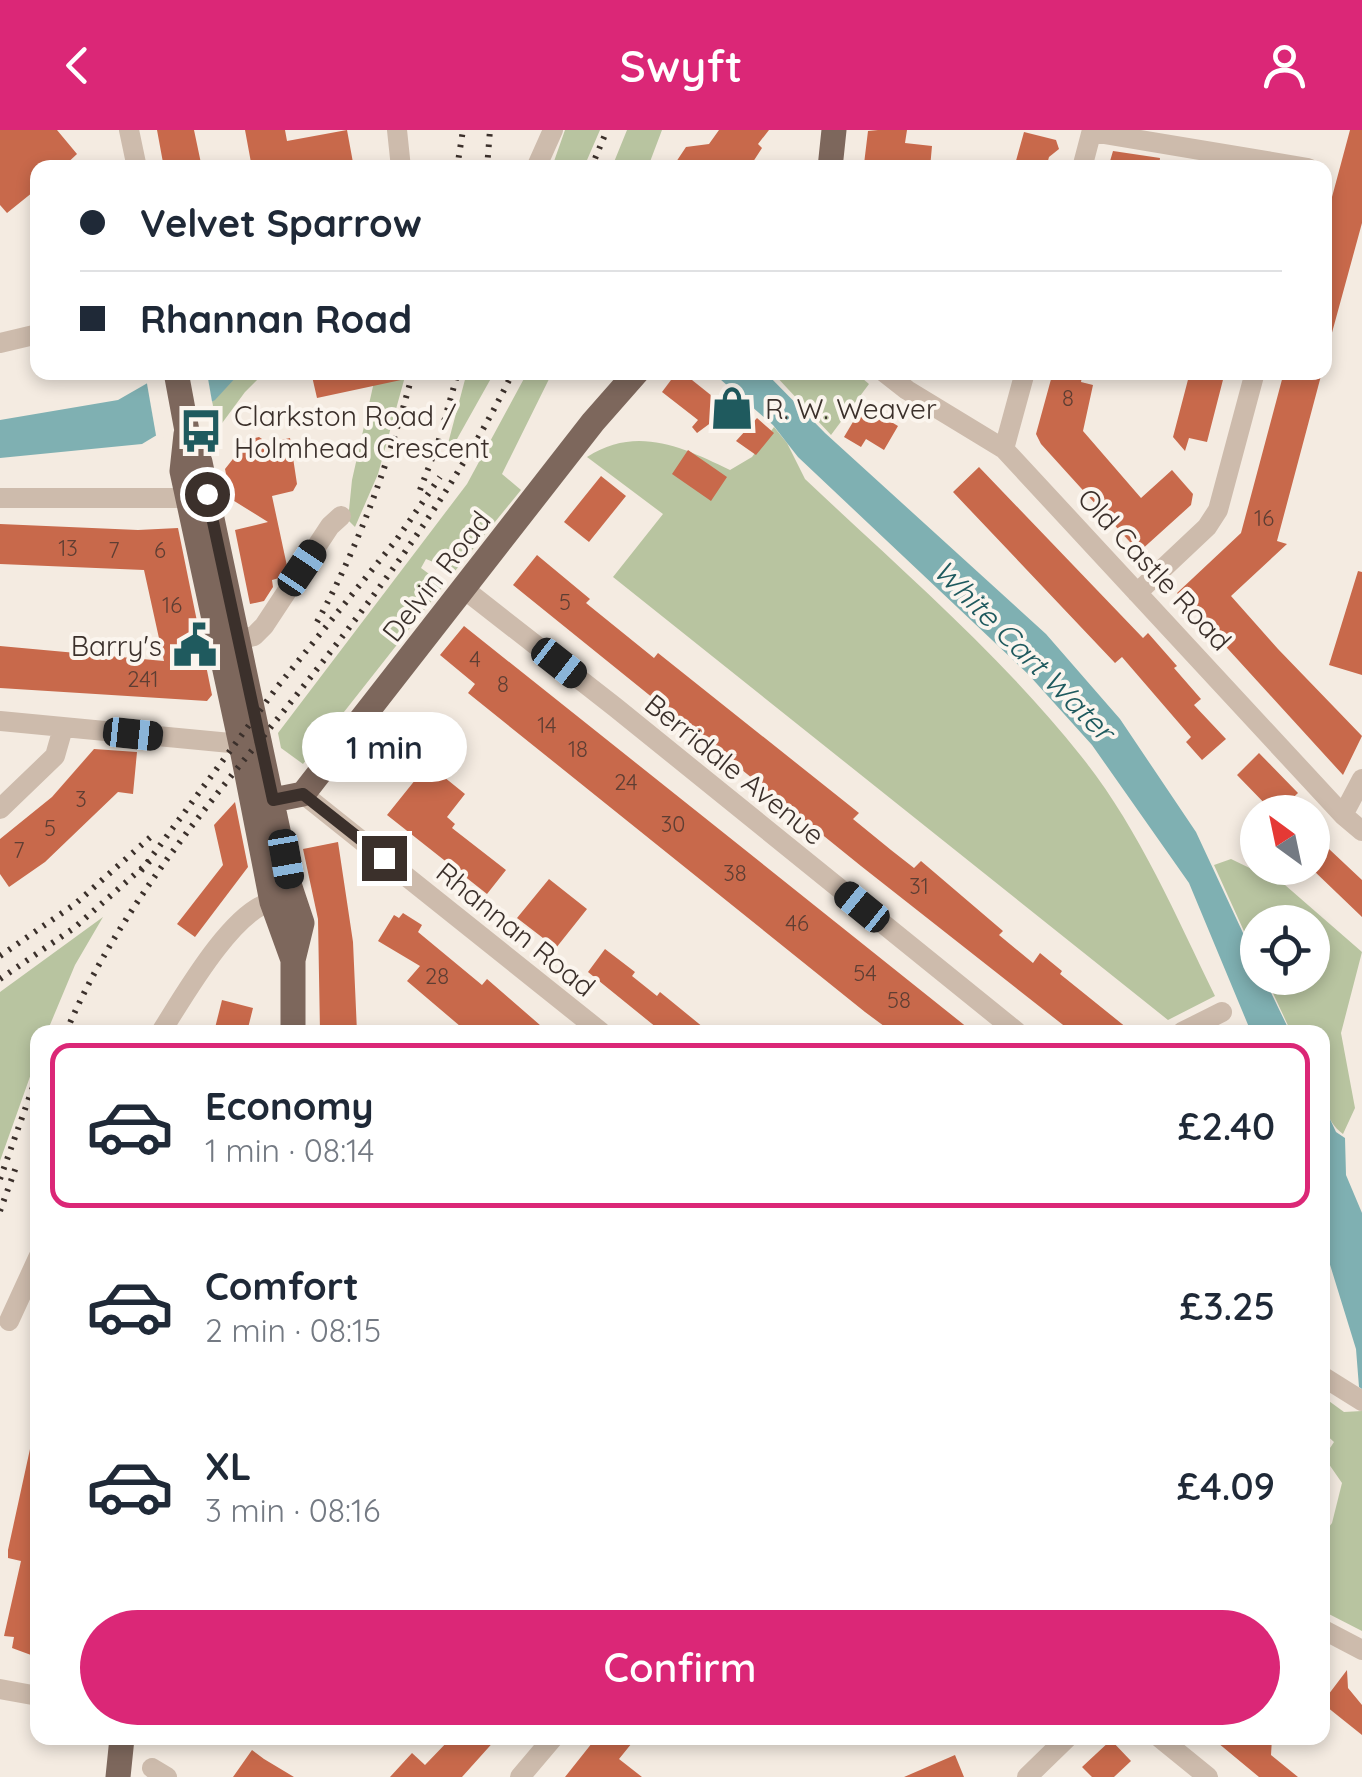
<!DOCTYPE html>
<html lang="en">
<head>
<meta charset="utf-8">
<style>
  :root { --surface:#fff; --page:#f2f2f3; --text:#1f2937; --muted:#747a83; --line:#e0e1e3; --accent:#db2777 }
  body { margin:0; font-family:Quicksand,sans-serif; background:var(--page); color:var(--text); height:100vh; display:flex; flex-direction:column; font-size:38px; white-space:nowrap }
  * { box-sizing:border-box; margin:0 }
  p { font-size:32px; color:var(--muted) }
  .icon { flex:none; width:55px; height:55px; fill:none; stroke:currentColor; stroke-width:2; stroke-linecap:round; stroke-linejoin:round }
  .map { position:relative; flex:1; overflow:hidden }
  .panel { position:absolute; left:30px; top:895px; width:1300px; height:720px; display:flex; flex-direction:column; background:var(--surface); border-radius:20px; box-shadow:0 5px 15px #0003 }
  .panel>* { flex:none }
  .top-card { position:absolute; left:30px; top:30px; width:1302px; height:220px; border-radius:20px; box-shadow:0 5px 15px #0003; display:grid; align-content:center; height:220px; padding:0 50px; background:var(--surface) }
  .needle { width:65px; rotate:327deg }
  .fabs { position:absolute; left:1240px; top:665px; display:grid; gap:20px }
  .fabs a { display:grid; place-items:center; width:90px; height:90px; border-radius:50%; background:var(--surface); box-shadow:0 5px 15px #0003; font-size:50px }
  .end { position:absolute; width:45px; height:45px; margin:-22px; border:12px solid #3b302b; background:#fff; box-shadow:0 0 0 5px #fff }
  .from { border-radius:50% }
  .bubble { position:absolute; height:70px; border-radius:35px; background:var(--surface); box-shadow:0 5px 15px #0003; font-size:32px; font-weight:600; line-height:70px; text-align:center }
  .car { position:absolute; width:30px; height:60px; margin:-30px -15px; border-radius:12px; box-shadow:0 0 8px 2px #0007; background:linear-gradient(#222 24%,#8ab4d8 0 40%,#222 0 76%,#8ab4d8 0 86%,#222 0) }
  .top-card b { display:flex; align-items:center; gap:35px; height:95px; font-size:38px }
  .top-card b+b { border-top:2px solid var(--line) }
  .top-card i { width:25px; height:25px; background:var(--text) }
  ul { padding:18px 0 0; list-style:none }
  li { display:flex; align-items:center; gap:30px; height:165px; margin:0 20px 15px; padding:0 30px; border:5px solid transparent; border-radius:20px }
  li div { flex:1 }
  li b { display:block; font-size:38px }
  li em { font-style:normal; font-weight:600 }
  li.selected { border-color:var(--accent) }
  li>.icon { width:90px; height:90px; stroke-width:1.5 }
  .cta { display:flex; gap:20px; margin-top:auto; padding:20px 50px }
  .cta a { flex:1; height:115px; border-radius:60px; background:var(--accent); color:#fff; font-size:40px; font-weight:600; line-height:115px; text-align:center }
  header { display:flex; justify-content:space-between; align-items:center; height:130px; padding:0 50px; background:var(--accent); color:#fff; font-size:45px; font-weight:600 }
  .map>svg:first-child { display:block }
  .green { fill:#b8c4a0 }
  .water { fill:#7fb0b2 }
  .pier { fill:#f4ebe1 }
  .building { fill:#c8694b }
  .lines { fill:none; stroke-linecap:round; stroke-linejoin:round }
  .minor { stroke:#cdbbac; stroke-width:20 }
  .major { stroke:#7d675c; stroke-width:25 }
  .rail { stroke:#3b302b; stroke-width:6; stroke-dasharray:2.5 8; stroke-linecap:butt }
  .route { stroke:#3b302b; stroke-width:12 }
  .labels { text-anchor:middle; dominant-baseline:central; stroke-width:8; stroke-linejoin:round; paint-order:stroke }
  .number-label { font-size:22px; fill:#5e3e33 }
  .poi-label { font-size:28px; fill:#3b302b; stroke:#fbf5ee; text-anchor:start }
  .street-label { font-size:28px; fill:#3b302b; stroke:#fbf5ee }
  .water-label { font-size:30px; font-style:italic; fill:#1f5a5e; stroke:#fbf5ee }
</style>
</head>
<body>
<header><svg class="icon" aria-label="back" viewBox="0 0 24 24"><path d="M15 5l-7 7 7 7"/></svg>Swyft<svg class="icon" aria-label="person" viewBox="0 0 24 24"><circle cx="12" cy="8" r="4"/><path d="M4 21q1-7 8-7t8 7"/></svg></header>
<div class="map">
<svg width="1362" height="1647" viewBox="0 0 1362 1647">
  <rect width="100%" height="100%" fill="#f4ebe1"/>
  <path class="green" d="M565,0H600L584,37H552Z
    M627,0H662L648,37H612Z
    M467,242L494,243L457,309L446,321Z
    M240,243H264L245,262L217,300L212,272Z
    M376,243H406L378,344L355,397L348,390L352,350Z
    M527,243H552L502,344L521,360L455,441L426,429L421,438L444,455L303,634L281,618L278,603L467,354Z
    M773,243H856L869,254L831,305Z
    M774,297L787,313L805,349C899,438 1000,524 1081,626C1138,697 1175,784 1215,866L1168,890L613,447L663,384L587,327C636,295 683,317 730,340L752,327Z
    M1231,729L1285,755L1362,822L1341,903L1355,978L1343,1004C1314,983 1322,935 1322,902H1291L1266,848H1312V792H1258L1257,830L1214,735Z
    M103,787L75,835L47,902H38L37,927L0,1031V862Z
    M1322,1266L1344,1282L1362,1281V1501L1323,1481V1448L1326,1441L1323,1439V1405L1332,1393L1342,1353L1324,1327L1334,1312L1323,1302Z"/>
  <path class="water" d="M165,243H240L215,270L142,314L0,328V290L118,270Z
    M713,243H766L825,303L1046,504L1120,589L1196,702L1257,833L1258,848H1264L1290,902H1251L1189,753L1092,615L1028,544L798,327L773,295Z
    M1322,972L1336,1002L1345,1008L1346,1045L1362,1083V1259L1359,1257L1356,1219L1323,1112Z"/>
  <path class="pier" d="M155,242L207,243L213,277L157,311L146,248Z"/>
  <path class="building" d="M0,0H57L77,24L62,38H38V58L7,83L0,75Z
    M157,0H194L202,38H164Z
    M245,0H285L287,11L347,0L354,38H252Z
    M719,0H769L758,14L762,18L749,38H672L686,17L709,14Z
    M878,0H907L905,13L932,16L930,38H873L864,34L868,1Z
    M1350,0H1362V93L1330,210H1325V93Z
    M1024,2L1056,10L1059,19L1049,27L1046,38H1014Z
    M1113,21L1160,28L1159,38H1108Z
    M311,242H400L401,250L317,268Z
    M677,242H682L717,270L725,260L739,272L697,303L692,297L698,290L662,262Z
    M1053,242H1083L1081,252L1093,255L1083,301L1141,368L1172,340L1193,364L1191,375L1139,422L1041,314L1036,304Z
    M1190,242H1225L1207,312L1189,308L1185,321L1173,307Z
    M1284,242H1322L1277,411L1287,414L1231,466L1278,519L1362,606L1343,645L1177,463L1241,403Z
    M863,275L898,296L884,320L866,309L861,317L844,307Z
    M757,288L774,303L756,325L736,311Z
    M259,307L268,313L290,308L297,354L293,361L272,366L287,436L279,448L272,450L273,457L264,471L250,474L235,400L268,392L231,369L225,339L248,310Z
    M688,320L727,347L711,371L672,344Z
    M979,337L1143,508L1148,503L1177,536L1174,538L1201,569L1194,575L1226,609L1202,630L1186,612L1191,607L1122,527L1115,533L953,362Z
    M601,346L626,366L589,412L564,392Z
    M0,394L138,400L178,398L212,565L207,571L0,558V516L164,531L144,440L0,434Z
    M537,425L590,469L586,473L654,528L658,523L859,683L853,689L891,720L914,738L921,731L1003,801L999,805L1033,833L1040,823L1062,841L1060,844L1132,902H1072L861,736L513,455Z
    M1358,441L1362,442V545L1329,535Z
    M464,496L695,680L973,902H892L865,882L468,563L475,554L440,525Z
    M94,619L137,622L133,664L118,662L45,732L9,757L0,744V709L52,667Z
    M1259,623L1298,663L1278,682H1273L1237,645Z
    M428,634L465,664L447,687L455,694L452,698L506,740L487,764L387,685Z
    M235,672L248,737L195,807L177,794L223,735L214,695Z
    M1312,703L1362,750V787L1312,739Z
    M338,712L353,812L357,902H320L318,789L303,719Z
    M549,749L587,779L556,818L517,788Z
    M403,783L422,795L418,802L482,855L487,849L548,902H467L407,851L420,836L378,811L394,785L399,788Z
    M605,819L635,842L632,846L657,866L660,862L709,902H662L588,842Z
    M222,870L253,878L247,902H214Z
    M30,1319L38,1320V1523L32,1522L31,1525L12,1518L14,1507L4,1506L21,1431L8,1428V1420Z
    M1347,1540L1348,1558L1362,1575V1605L1322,1573Z
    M451,1608H497L462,1647H390L412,1623L425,1635Z
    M596,1608H636L619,1629L642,1647H565Z
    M1212,1608H1272L1271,1625L1298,1647H1259Z
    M1111,1610L1131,1631L1114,1647H1092L1082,1637Z
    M252,1620L264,1629L294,1647H233Z
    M955,1625L964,1647H904Z"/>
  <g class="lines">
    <path class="minor" d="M129,0L137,38
      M397,0L401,38
      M1092,2L1308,38
      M536,38L553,0
      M1082,38L1092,0
      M0,213L38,204
      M884,242L907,260L1004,319L1343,685L1362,701
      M1004,319L1025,242
      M0,368H189
      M464,459L615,577L1017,902
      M1137,463L1207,397L1218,380L1255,242
      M239,510L254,506L264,496L330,396L341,386
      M0,591L241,614
      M303,664L601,902
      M0,679L55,626L63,598
      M1343,685L1362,649
      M161,902C182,869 233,779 272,772
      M1182,902L1222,882
      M9,1191L38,1128
      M1322,1246L1362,1271
      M1322,1499L1362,1520
      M0,1559L38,1566
      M1160,1608L1208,1647
      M152,1638L167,1647
      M520,1647L553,1608
      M1027,1647L1067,1608"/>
    <path class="major" d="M830,38L834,0
      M176,242L187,301L200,332L290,757L302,793L293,830V902
      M186,304L182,341L241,614L272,772L293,830
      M273,670L303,664L593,292L637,242
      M118,1647L122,1608"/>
    <path class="rail" d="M457,38L463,0
      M487,38L490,0
      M591,38L607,0
      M420,360L438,313L458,242
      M317,492C360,414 390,329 413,242
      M141,741L278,556L397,409L440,347
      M0,826L75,774L155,703
      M0,849L74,798L150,731
      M66,902C117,782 202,682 283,582C369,474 452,367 513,242
      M0,1049L38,943
      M0,1081L16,1037"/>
  </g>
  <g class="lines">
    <path class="route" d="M207,364L273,670L303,664L384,728"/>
  </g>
  <defs>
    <g id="shop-bare" transform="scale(3.45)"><path d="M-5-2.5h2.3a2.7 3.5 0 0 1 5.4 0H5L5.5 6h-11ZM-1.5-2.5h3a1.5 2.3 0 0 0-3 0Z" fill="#1f5a5e" stroke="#fbf5ee" stroke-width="2.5" paint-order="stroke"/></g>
    <g id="bus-bare" transform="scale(3.45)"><path d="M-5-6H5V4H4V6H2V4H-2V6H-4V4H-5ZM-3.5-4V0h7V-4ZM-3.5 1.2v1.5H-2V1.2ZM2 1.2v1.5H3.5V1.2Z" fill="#1f5a5e" stroke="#fbf5ee" stroke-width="2.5" paint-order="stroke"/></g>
    <g id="civic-bare" transform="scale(3.45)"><path d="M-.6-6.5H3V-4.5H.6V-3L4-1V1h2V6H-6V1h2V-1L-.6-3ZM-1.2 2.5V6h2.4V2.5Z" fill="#1f5a5e" stroke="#fbf5ee" stroke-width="2.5" paint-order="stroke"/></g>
  </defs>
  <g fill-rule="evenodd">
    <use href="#shop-bare" x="732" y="278"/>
    <use href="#bus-bare" x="201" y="301"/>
    <use href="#civic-bare" x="195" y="515"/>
  </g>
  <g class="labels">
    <g class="number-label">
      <text x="1068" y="268">8</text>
      <text x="1264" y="388">16</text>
      <text x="68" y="418">13</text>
      <text x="114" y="420">7</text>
      <text x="160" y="420">6</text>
      <text x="565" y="472">5</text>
      <text x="172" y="475">16</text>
      <text x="475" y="529">4</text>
      <text x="143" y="549">241</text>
      <text x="503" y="554">8</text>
      <text x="547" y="595">14</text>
      <text x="578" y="619">18</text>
      <text x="626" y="652">24</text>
      <text x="81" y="669">3</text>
      <text x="673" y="694">30</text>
      <text x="50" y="698">5</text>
      <text x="19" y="720">7</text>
      <text x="735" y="743">38</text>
      <text x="919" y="756">31</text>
      <text x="797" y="793">46</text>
      <text x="865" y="843">54</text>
      <text x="437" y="846">28</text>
      <text x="899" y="870">58</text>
    </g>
    <g class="poi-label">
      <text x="765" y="278">R. W. Weaver</text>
      <text x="234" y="285">Clarkston Road /<tspan x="234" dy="32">Holmhead Crescent</tspan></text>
      <text x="162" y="515" text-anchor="end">Barry's</text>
    </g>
    <g class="street-label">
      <text transform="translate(1155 439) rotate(47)">Old Castle Road</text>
      <text transform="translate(436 446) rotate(-52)">Delvin Road</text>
      <text transform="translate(735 639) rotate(39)">Berridale Avenue</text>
      <text transform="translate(516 799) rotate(39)">Rhannan Road</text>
    </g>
    <g class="water-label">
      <text transform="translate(1024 520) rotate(45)">White Cart Water</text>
    </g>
  </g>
</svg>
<div class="fabs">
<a><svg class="needle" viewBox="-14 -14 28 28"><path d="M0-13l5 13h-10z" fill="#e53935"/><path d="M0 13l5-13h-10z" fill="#747a83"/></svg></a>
<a><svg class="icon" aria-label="locate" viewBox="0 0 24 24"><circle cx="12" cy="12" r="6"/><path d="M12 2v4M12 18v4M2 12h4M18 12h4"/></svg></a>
</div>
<i class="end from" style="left:207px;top:364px"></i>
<i class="end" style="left:384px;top:728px"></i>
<div class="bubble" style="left:302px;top:582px;width:165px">1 min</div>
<i class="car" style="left:302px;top:438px;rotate:34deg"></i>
<i class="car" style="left:559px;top:533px;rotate:128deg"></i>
<i class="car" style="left:133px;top:604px;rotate:96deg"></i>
<i class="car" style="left:286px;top:729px;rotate:170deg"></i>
<i class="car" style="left:862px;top:777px;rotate:309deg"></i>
<div class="top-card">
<b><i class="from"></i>Velvet Sparrow</b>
<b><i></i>Rhannan Road</b>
</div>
<section class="panel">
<ul>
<li class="selected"><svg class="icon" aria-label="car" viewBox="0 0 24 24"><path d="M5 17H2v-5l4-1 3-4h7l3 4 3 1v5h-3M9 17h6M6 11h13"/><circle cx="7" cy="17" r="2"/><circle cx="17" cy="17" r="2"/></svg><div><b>Economy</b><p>1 min · 08:14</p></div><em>£2.40</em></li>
<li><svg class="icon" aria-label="car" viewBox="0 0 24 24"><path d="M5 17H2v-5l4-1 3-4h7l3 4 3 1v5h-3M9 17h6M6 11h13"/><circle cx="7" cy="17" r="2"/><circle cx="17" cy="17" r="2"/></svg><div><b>Comfort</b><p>2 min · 08:15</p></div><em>£3.25</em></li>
<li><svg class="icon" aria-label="car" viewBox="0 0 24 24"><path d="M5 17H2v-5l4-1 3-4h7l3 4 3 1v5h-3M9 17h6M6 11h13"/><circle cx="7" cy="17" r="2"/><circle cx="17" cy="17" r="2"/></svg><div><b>XL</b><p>3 min · 08:16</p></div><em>£4.09</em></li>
</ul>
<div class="cta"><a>Confirm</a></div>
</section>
</div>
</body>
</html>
